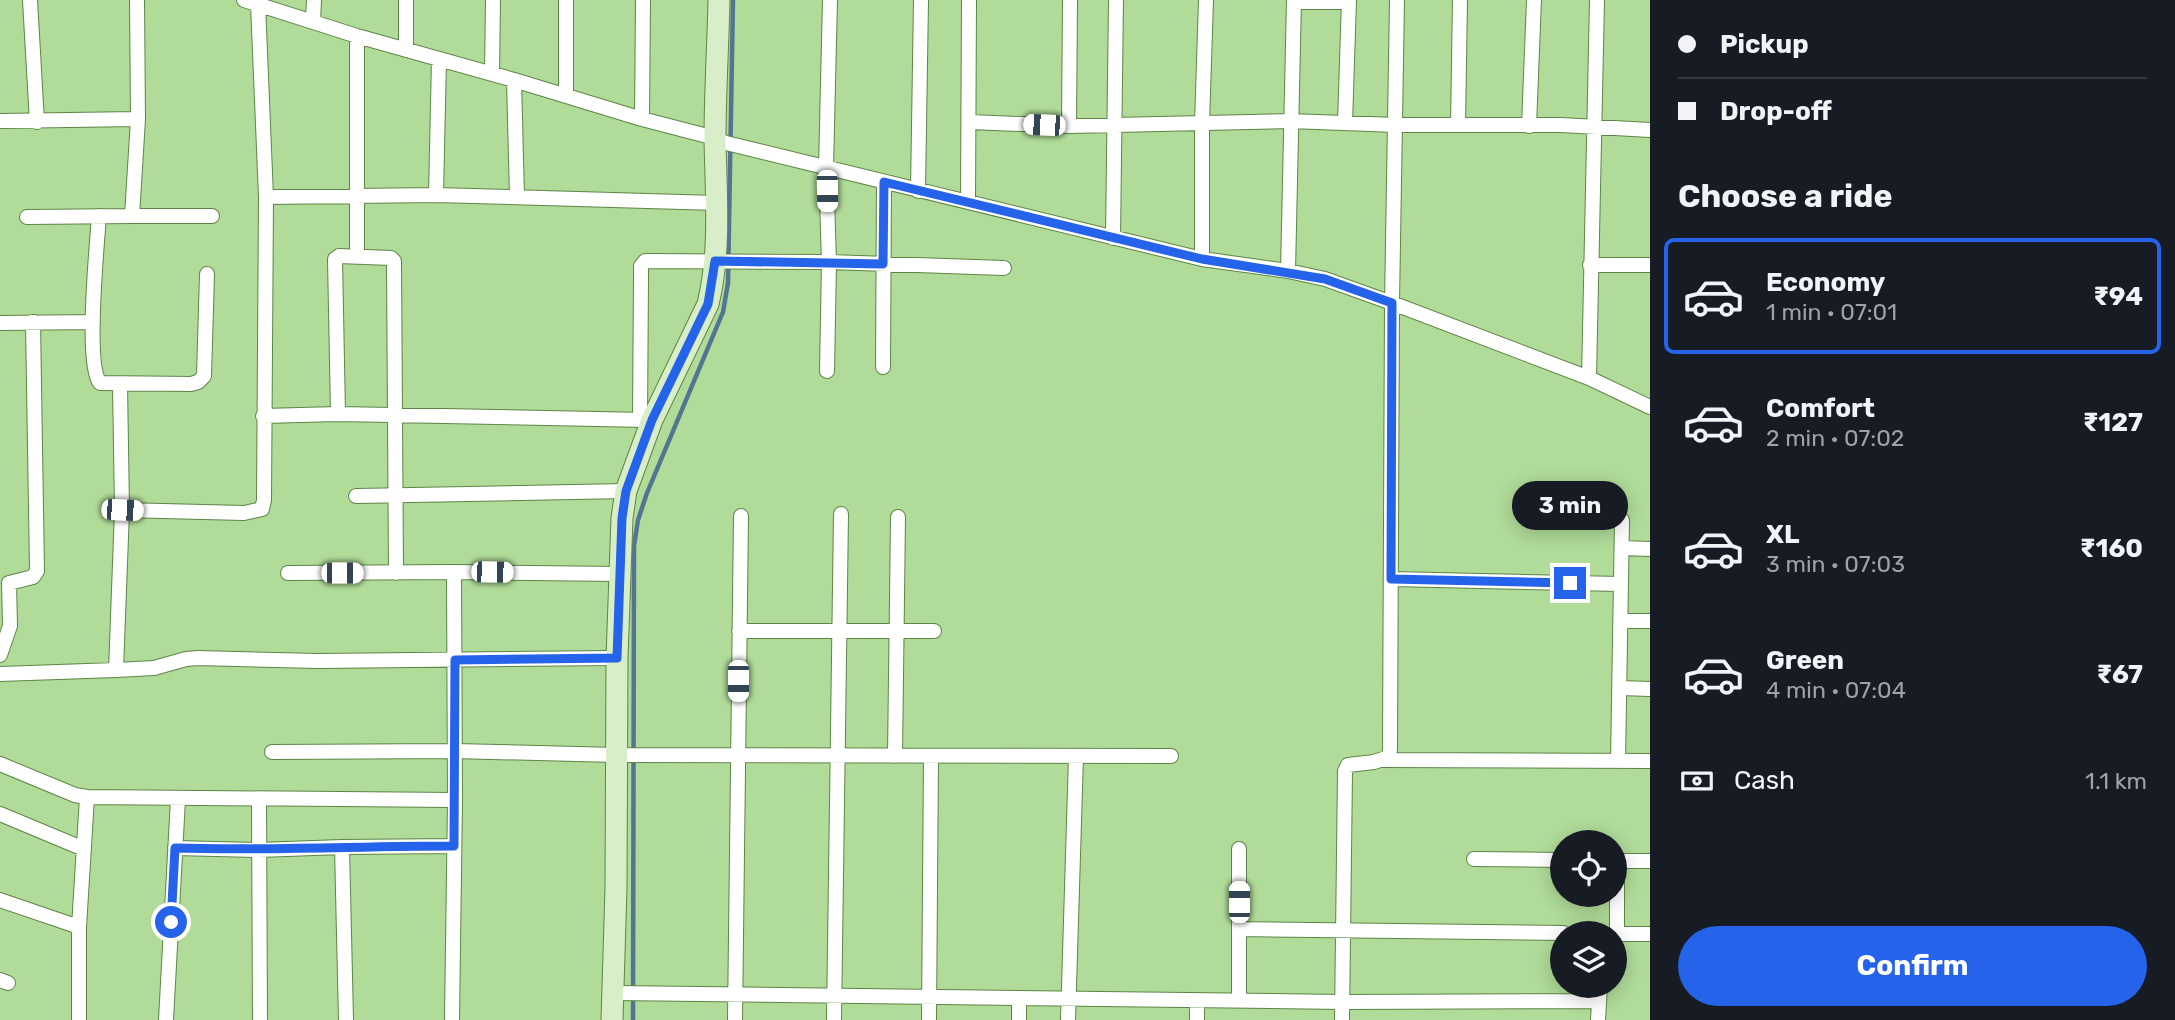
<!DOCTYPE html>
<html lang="en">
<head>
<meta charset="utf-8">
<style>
  :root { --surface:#171b24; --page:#20242c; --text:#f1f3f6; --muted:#9ea1a6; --line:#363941; --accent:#2563eb }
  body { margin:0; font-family:Rubik,sans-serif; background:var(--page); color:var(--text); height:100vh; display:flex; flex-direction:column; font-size:26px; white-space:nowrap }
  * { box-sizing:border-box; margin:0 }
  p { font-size:23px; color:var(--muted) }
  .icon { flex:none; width:38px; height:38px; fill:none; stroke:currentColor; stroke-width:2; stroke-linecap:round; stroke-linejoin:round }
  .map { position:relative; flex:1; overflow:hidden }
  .drawer { display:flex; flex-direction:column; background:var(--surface); width:525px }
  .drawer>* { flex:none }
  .banner { display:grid; align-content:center; height:154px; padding:0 28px; background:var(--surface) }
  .buttons { position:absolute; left:1550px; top:830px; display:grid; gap:14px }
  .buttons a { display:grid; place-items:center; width:77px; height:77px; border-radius:50%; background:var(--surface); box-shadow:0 4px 18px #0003; font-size:35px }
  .end { position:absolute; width:32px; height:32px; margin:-16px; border:9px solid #2563eb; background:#fff; box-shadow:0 0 0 4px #fff }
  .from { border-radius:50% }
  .bubble { position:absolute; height:49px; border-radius:24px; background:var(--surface); box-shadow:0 4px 18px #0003; font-size:23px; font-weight:700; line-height:49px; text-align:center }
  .car { position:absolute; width:21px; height:42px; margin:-21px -10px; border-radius:9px; box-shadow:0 0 5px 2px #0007; background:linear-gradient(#fff 24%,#345 0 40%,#fff 0 76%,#345 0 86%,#fff 0) }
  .banner b { display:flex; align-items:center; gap:24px; height:66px; font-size:26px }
  .banner b+b { border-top:2px solid var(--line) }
  .banner i { width:18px; height:18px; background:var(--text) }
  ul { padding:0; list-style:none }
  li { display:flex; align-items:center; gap:21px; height:116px; margin:0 14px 10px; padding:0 14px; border:4px solid transparent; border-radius:10px }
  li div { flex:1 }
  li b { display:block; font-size:26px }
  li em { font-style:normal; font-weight:700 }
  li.active { border-color:var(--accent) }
  li>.icon { width:63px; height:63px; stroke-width:1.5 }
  h2 { padding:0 28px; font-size:32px; line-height:84px }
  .pay { display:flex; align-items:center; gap:18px; height:77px; padding:0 28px; font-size:26px }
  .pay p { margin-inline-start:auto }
  .cta { display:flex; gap:14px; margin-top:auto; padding:14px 28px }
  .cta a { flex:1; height:80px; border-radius:42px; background:var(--accent); color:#fff; font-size:28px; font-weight:700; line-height:80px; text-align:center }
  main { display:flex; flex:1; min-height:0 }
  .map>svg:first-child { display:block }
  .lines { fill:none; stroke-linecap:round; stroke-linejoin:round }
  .stream { stroke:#527592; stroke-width:4.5 }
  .street-casing { stroke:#5e8546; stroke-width:16 }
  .secondary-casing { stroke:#5e8546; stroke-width:23 }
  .street { stroke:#fff; stroke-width:14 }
  .secondary { stroke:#d8eec8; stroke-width:21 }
  .route { stroke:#2563eb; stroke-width:9 }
</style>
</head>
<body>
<main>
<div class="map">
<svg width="1650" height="1020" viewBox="0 0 1650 1020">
  <rect width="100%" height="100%" fill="#b0db98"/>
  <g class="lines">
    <path class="stream" d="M633,1020L634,546L638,520L647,493L723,312L728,283L733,0"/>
    <g class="street-casing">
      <path id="street" d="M30,0L37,122
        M137,0L138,119L132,216H212
        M244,0L357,36L514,80L642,119L715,138L726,143L1202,259L1288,271L1325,279L1392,303L1589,378L1650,407
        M406,0V50
        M1294,2H1349
        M313,22L314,0
        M357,36V257
        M492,74L493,0
        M514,80L517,197
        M566,96V0
        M642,119L643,0
        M0,121L138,119
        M970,122L1069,126L1291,121L1396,125H1561L1650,130
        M1345,123L1349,0
        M1458,125L1460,0
        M1069,126L1070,0
        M1529,126L1534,0
        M918,191L921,0
        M436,195L439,59
        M266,197L436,195L717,203
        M968,201L969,0
        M99,216C97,245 85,365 100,383L191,384L198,382L204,376L207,274
        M27,217L132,216
        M1113,238L1116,0
        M1202,259V124L1206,0
        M1590,265H1650
        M1288,271L1294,0
        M0,323L93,322
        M883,367L884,182
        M827,371L829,262L826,167L830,0
        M1589,378L1597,0
        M338,414L335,259L339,256L391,258L394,261L396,573
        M263,416L338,414L647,420
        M640,420L641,276V266L645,261L829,262L1004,268
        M356,496L626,491
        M122,510L244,513L262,509L264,500L266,197L258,4
        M1622,548L1650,549
        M288,573L454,572
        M1391,579L1621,584
        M1621,621H1650
        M739,631H934
        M0,655L10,626L9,583L33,577L37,571L33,322
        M116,670L154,668L186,659L198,658L318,661L617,658
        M0,674L116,670L122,510L120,384
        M1620,688L1650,689
        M272,752L454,751L617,755L1171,756
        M895,756L898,517
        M1383,760L1650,761
        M1618,761L1622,520
        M0,764L75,795L87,797L455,800
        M259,800L260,1020
        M0,814L84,849
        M342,847L454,846
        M175,848L259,850L342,847L346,1020
        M1474,859L1563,860
        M1615,861H1650
        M0,900L79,927
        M1239,929L1563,933
        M1615,934H1650
        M1617,934V861
        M0,980L8,983
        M614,993L1343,1002L1599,1001
        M1239,1001V849
        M79,1020V927L87,797
        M166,1020L178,799
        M452,1020L455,800L454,572L620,574
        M735,1020L741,516
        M834,1020L841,514
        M929,1020L931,756
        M1019,1020V998
        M1068,1020L1076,756
        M1197,1020V1000
        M1342,1020L1345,771L1348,765L1374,762L1389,757L1390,749L1392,303L1397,0
        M1598,1020L1600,985"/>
    </g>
    <g class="secondary-casing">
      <path id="secondary" d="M612,1020L616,888L617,658L622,518L626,491L652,420L708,304C721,251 716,194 715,139C715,93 718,46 719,0"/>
    </g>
    <use href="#street" class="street"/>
    <use href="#secondary" class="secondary"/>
  </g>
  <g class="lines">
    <path class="route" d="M171,922L175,848C268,851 361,846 454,846L455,660L617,658L622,518L626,491L652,420L708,304L715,261L883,264L884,182L1202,259L1325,279L1392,303L1391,579L1570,583"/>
  </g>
</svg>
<div class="buttons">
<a><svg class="icon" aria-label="locate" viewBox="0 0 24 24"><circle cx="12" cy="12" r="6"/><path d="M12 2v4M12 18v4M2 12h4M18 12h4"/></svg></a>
<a><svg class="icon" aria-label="layers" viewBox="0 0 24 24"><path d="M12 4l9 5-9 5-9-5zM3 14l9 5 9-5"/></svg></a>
</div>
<i class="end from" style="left:171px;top:922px"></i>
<i class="end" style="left:1570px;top:583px"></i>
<div class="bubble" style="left:1512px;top:481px;width:116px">3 min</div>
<i class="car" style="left:1044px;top:125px;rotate:272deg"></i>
<i class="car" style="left:827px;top:191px;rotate:179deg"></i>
<i class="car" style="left:122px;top:510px;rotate:92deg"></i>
<i class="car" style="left:492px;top:572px;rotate:91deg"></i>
<i class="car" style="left:342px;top:573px;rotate:90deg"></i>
<i class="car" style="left:738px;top:681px;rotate:180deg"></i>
<i class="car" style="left:1239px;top:902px;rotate:0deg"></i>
</div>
<section class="drawer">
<div class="banner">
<b><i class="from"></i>Pickup</b>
<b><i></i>Drop-off</b>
</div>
<h2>Choose a ride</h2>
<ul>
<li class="active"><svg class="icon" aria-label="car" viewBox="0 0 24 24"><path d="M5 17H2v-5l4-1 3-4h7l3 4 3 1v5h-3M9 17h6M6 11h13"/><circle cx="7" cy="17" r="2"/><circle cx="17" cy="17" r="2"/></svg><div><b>Economy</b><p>1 min · 07:01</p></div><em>₹94</em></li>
<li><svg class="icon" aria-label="car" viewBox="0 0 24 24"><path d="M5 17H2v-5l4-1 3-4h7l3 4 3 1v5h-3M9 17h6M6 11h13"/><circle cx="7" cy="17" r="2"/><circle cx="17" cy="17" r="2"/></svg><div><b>Comfort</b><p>2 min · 07:02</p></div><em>₹127</em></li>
<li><svg class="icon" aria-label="car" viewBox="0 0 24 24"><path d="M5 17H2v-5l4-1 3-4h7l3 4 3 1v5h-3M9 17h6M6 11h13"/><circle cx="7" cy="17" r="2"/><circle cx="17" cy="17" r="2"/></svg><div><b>XL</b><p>3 min · 07:03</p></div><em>₹160</em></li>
<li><svg class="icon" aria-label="car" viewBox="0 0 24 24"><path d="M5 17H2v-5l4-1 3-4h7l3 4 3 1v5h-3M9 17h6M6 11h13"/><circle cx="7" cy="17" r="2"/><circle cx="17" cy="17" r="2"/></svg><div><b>Green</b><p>4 min · 07:04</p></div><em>₹67</em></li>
</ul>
<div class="pay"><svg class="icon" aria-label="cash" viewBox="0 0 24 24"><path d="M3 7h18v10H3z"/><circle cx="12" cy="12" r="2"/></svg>Cash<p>1.1 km</p></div>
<div class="cta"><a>Confirm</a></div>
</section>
</main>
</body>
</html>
